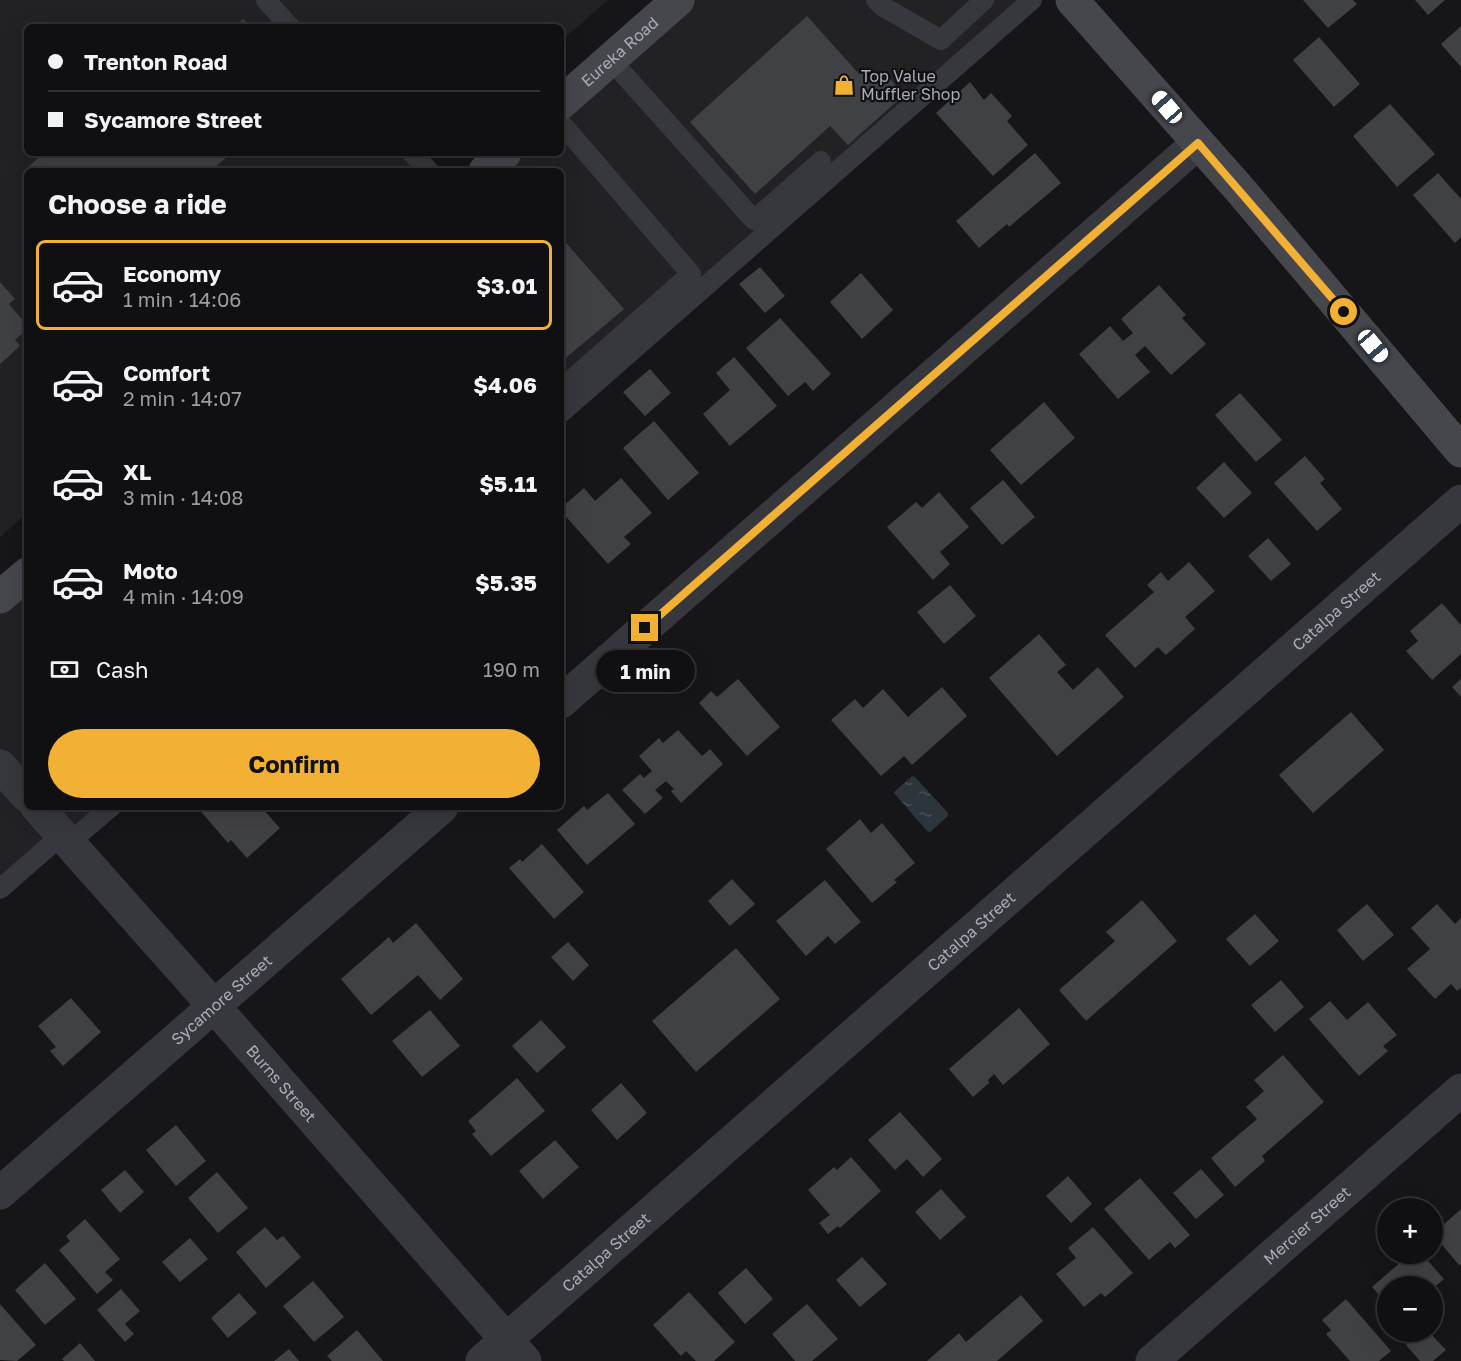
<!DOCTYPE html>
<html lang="en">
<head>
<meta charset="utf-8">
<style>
  :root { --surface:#101012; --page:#19191b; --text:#f1f3f6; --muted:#9c9d9f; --line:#303032; --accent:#f2b134 }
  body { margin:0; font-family:"Golos Text",sans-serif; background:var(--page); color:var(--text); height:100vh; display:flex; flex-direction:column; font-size:22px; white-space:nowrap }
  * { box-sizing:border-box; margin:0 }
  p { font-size:20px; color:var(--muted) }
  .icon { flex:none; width:33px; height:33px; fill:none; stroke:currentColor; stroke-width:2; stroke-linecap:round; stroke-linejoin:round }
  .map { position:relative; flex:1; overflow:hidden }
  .panel { position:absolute; left:24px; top:168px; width:540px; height:642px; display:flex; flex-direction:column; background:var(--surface); border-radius:9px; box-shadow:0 6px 24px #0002,0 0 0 2px var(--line) }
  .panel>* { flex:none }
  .top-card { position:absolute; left:24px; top:24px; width:540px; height:132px; border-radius:9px; box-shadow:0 6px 24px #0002,0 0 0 2px var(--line); display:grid; align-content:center; height:132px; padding:0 24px; background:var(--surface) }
  .controls { position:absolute; left:1377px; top:1198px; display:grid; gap:12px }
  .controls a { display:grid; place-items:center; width:66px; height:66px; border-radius:50%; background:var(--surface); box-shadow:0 6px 24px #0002,0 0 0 2px var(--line); font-size:30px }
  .end { position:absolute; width:27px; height:27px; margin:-14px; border:8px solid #f2b134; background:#111; box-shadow:0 0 0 3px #111 }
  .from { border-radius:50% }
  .bubble { position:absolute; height:42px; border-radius:21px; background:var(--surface); box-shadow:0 6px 24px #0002,0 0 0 2px var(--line); font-size:20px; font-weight:700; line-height:42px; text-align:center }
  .car { position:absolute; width:18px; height:36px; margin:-18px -9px; border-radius:8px; box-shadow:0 0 4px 2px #0007; background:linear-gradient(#fff 24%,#345 0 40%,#fff 0 76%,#345 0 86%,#fff 0) }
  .top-card b { display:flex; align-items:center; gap:21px; height:57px; font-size:22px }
  .top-card b+b { border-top:2px solid var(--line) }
  .top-card i { width:15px; height:15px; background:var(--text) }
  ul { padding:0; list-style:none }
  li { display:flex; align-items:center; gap:18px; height:90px; margin:0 12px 9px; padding:0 12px; border:3px solid transparent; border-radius:9px }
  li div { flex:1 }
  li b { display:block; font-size:22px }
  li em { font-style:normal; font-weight:700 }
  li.selected { border-color:var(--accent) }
  li>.icon { width:54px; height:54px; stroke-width:1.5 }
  h2 { padding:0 24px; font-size:27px; line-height:72px }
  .pay { display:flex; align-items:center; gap:15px; height:66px; padding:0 24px; font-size:22px }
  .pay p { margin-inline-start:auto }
  .action { display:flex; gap:12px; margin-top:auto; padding:12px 24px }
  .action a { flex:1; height:69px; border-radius:36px; background:var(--accent); color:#111; font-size:24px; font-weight:700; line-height:69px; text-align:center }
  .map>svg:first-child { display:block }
  .built { fill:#222225 }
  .water { fill:url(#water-ripples) }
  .building { fill:#404145 }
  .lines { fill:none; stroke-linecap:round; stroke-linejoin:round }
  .lane { stroke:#37383d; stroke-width:20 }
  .street { stroke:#37383d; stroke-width:33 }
  .secondary { stroke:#45474d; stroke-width:33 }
  .route { stroke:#f2b134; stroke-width:8 }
  .labels { text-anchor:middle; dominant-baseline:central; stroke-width:4.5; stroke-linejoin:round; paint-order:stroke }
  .street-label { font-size:16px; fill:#a8adb8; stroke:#111113 }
  .poi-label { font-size:16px; fill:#a8adb8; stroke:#111113; text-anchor:start }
</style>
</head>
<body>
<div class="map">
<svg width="1461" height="1361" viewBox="0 0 1461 1361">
  <defs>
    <pattern id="water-ripples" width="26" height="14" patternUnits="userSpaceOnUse" patternTransform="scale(1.5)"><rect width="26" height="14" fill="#2c353c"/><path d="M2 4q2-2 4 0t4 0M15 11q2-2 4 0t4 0" fill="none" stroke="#485056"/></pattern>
  </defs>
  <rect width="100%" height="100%" fill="#161618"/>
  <path class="built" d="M0,0H608L561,41V27H27V153H435L414,171H27V513L0,537Z
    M678,0H1032L561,412V171H485L505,153H561V103Z
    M27,574V807H110L0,889V597Z"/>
  <path class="water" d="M914,776L948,813V816L930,832L927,831L894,793L895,791L911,777Z"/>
  <path class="building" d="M1303,0H1353L1357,4L1328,28Z
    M1415,0H1445L1428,15Z
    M807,16L859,74L883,71L904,95L848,145L830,126L755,194L690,122Z
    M243,19L250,27H235Z
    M1461,26V67L1441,44Z
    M1319,37L1360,84L1334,107L1293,60Z
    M970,82L984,100L991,93L1012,116L1007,121L1028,145L993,176L936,113Z
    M1390,104L1435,154L1397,187L1353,136Z
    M44,153H231L211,171H28L26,169Z
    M1035,153L1061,183L1009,227L1007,224L979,248L956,221Z
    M1438,173L1461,199V237L1455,243L1413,195Z
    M561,237L624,309L561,362Z
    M760,267L785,296L765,313L739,284Z
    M861,273L893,310L862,339L830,302Z
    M0,282L15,299L9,304L27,325V329L15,340L20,346L0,364Z
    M1159,285L1186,315L1182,318L1206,344L1171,375L1145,346L1135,355L1150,372L1118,399L1079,354L1110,326L1123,341L1133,333L1121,319Z
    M780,318L831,374L813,391L805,382L788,396L746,348Z
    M734,357L777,406L730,446L703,414L730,390L716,373Z
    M650,369L671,393L645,416L623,392Z
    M1240,393L1282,440L1256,462L1215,415Z
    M1044,402L1075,438L1021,485L990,450Z
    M654,421L699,473L668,500L623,448Z
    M1305,456L1325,479L1320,483L1342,509L1317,531L1274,483Z
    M1224,462L1252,493L1224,518L1196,488Z
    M621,478L652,513L624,537L631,544L608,564L561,511V508L584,488L595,501Z
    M1003,480L1035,517L1002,545L970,508Z
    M939,492L969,527L940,552L950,564L933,580L887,527L916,502L922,508Z
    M1268,538L1291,564L1271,581L1248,556Z
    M1189,562L1215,591L1185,617L1195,629L1166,655L1158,647L1135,668L1105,635L1154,592L1147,585L1161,572L1168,581Z
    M950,585L976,616L944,644L917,612Z
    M1442,603L1461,625V654L1432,680L1406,651L1418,641L1410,631Z
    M1039,634L1066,665L1057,672L1073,690L1098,667L1124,697L1057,756L989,678Z
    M738,679L780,727L747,756L699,703L711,691L717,697Z
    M1461,679V697L1452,687Z
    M942,687L967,716L912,765L904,756L881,776L831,720L855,699L863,708L883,689L908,717Z
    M1351,712L1384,750L1313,813L1279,775Z
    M678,730L702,756L710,749L723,764L681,803L671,791L674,789L666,781L655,790L663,798L645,814L622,790L640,774L644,778L652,771L639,756L659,738L663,743Z
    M608,793L635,824L587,865L557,830L584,806L587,810Z
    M197,807H261L280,828L247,858L231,840L228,843Z
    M860,819L871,833L882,823L915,863L894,880L897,882L872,903L826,849Z
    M542,844L584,892L554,919L509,868L520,859L522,862Z
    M732,879L755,904L730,926L708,901Z
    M825,880L861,922L835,944L828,936L806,956L776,921Z
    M1142,900L1177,941L1086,1021L1059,990L1115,941L1106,932Z
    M1367,904L1394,935L1363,961L1337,930Z
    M1437,904L1455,924L1461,918V988L1457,991L1451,984L1435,999L1407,969L1430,949L1411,928Z
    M1255,914L1279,941L1250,966L1226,939Z
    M416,923L463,979L440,1000L418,975L371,1015L341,979L389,937L393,943Z
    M568,942L589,965L573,981L551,957Z
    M736,948L780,999L696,1072L652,1021Z
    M1281,980L1304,1007L1275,1032L1251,1005Z
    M71,998L101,1032L63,1066L50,1051L56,1047L38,1026Z
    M1330,1001L1347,1020L1368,1002L1397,1035L1383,1046L1388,1051L1359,1076L1309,1019Z
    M1019,1008L1050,1044L1003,1085L994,1074L988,1080L989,1083L973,1097L949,1069Z
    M430,1010L460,1046L422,1077L392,1041Z
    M541,1020L566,1047L537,1073L512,1046Z
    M1283,1055L1324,1102L1262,1156L1265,1161L1235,1187L1211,1158L1257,1119L1246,1107L1264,1091L1254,1080Z
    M517,1078L545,1111L491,1156L472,1134L476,1131L468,1121Z
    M621,1083L647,1113L617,1140L591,1110Z
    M900,1112L942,1159L923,1177L907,1159L895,1170L868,1140Z
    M176,1125L206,1161L176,1186L146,1150Z
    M555,1140L579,1167L543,1199L519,1171Z
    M851,1157L881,1191L840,1228L838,1226L828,1234L819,1223L830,1215L808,1190L834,1167L837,1170Z
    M1201,1169L1224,1195L1196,1219L1173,1193Z
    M125,1170L144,1192L120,1213L101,1190Z
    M217,1172L248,1208L218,1233L188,1198Z
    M1068,1176L1092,1204L1071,1223L1046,1196Z
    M1140,1178L1190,1235L1175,1248L1170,1242L1149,1260L1104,1209Z
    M941,1189L966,1217L940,1240L915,1212Z
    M1461,1209V1264L1459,1265L1433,1234Z
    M85,1219L120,1259L105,1272L113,1280L97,1294L59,1250L70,1241L66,1236Z
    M265,1227L277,1240L283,1236L301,1257L266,1288L236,1252Z
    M1093,1227L1133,1273L1105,1297L1101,1293L1084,1307L1056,1274L1076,1258L1068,1248Z
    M190,1238L208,1259L180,1282L162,1262Z
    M1410,1254H1422L1444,1279L1432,1289V1287H1388V1305L1372,1287Z
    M862,1257L887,1284L860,1307L836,1280Z
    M45,1263L76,1299L45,1325L15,1290Z
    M746,1268L773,1299L745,1324L718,1293Z
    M313,1281L344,1317L314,1342L283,1306Z
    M121,1289L140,1311L125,1324L134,1334L125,1342L97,1310Z
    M689,1292L735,1342L714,1361H696L686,1351L681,1356L653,1325Z
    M239,1293L257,1313L228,1338L211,1318Z
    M1021,1295L1043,1321L997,1361H927L959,1333L966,1342Z
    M1346,1299L1391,1351L1379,1361H1350L1326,1334L1331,1330L1322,1320Z
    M0,1304L36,1345L17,1361L0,1360Z
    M807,1304L838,1339L812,1361H795L772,1334Z
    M357,1330L383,1361H332L327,1356Z
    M1420,1332H1429L1446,1350L1433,1361H1420L1406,1345Z
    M80,1343L95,1361H64L62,1359Z
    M289,1349L299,1361H274Z"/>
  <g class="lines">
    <path class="lane" d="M266,0L290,27
      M876,0L882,6L941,40L984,0
      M610,59L754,220L821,161
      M561,123L691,274L561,389
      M412,153L429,171
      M561,413L1032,0
      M69,843L111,807
      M0,889L62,835"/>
    <g class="street">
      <path d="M561,702L1198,143"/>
      <path d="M0,766L27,796"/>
      <path id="s1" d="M37,807L190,979L525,1361"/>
      <path id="s2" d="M0,1193L442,807"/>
      <path id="s3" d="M482,1361L1461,501"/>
      <path id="s4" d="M1152,1361L1461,1090"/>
    </g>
    <g class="secondary">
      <path d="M1072,0L1242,192L1461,451"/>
      <path id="s5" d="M561,103L678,0"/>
      <path d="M485,171L505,153"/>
      <path d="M0,597L27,574"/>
    </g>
  </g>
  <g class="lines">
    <path class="route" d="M645,628L1198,143L1344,312"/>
  </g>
  <defs>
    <g id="shop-bare" transform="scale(1.62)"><path d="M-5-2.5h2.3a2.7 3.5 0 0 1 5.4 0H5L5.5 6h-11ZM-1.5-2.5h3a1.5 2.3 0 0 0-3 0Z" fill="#f2b134" stroke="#111113" stroke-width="2.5" paint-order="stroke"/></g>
  </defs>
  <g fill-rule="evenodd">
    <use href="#shop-bare" x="844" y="85"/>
  </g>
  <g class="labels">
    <g class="street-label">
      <text stroke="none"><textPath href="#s5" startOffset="78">Eureka Road</textPath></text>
      <text stroke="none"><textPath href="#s3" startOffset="1137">Catalpa Street</textPath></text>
      <text stroke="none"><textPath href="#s3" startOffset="651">Catalpa Street</textPath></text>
      <text stroke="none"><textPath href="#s2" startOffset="294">Sycamore Street</textPath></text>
      <text stroke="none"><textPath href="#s1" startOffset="369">Burns Street</textPath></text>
      <text stroke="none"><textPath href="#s4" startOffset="206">Mercier Street</textPath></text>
      <text stroke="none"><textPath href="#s3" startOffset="165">Catalpa Street</textPath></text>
    </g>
    <g class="poi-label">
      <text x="861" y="76">Top Value<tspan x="861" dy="18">Muffler Shop</tspan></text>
    </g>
  </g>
</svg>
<div class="controls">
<a>+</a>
<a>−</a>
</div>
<i class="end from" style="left:1344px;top:312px"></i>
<i class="end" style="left:645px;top:628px"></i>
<div class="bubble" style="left:596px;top:650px;width:99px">1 min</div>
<i class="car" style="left:1167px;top:107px;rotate:319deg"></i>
<i class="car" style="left:1373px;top:346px;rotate:140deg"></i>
<div class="top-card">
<b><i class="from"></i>Trenton Road</b>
<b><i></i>Sycamore Street</b>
</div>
<section class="panel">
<h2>Choose a ride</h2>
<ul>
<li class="selected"><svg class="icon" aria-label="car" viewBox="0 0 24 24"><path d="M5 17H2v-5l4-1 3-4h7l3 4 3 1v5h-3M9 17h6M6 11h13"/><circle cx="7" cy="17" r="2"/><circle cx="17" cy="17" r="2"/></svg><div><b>Economy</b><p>1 min · 14:06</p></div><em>$3.01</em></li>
<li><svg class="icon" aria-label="car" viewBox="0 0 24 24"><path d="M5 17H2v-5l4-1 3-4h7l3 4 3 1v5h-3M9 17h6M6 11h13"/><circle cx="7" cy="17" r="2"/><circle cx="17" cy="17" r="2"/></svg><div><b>Comfort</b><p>2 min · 14:07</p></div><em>$4.06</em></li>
<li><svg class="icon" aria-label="car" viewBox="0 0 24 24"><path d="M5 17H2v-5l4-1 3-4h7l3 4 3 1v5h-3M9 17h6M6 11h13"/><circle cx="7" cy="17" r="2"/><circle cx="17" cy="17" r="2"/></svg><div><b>XL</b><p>3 min · 14:08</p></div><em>$5.11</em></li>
<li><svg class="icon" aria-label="car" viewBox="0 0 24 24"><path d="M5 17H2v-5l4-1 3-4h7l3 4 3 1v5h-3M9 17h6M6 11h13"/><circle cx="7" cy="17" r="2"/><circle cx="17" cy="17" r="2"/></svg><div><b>Moto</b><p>4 min · 14:09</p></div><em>$5.35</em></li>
</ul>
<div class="pay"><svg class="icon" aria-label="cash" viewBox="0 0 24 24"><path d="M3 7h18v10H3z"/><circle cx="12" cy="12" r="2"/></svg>Cash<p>190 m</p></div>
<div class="action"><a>Confirm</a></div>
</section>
</div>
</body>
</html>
